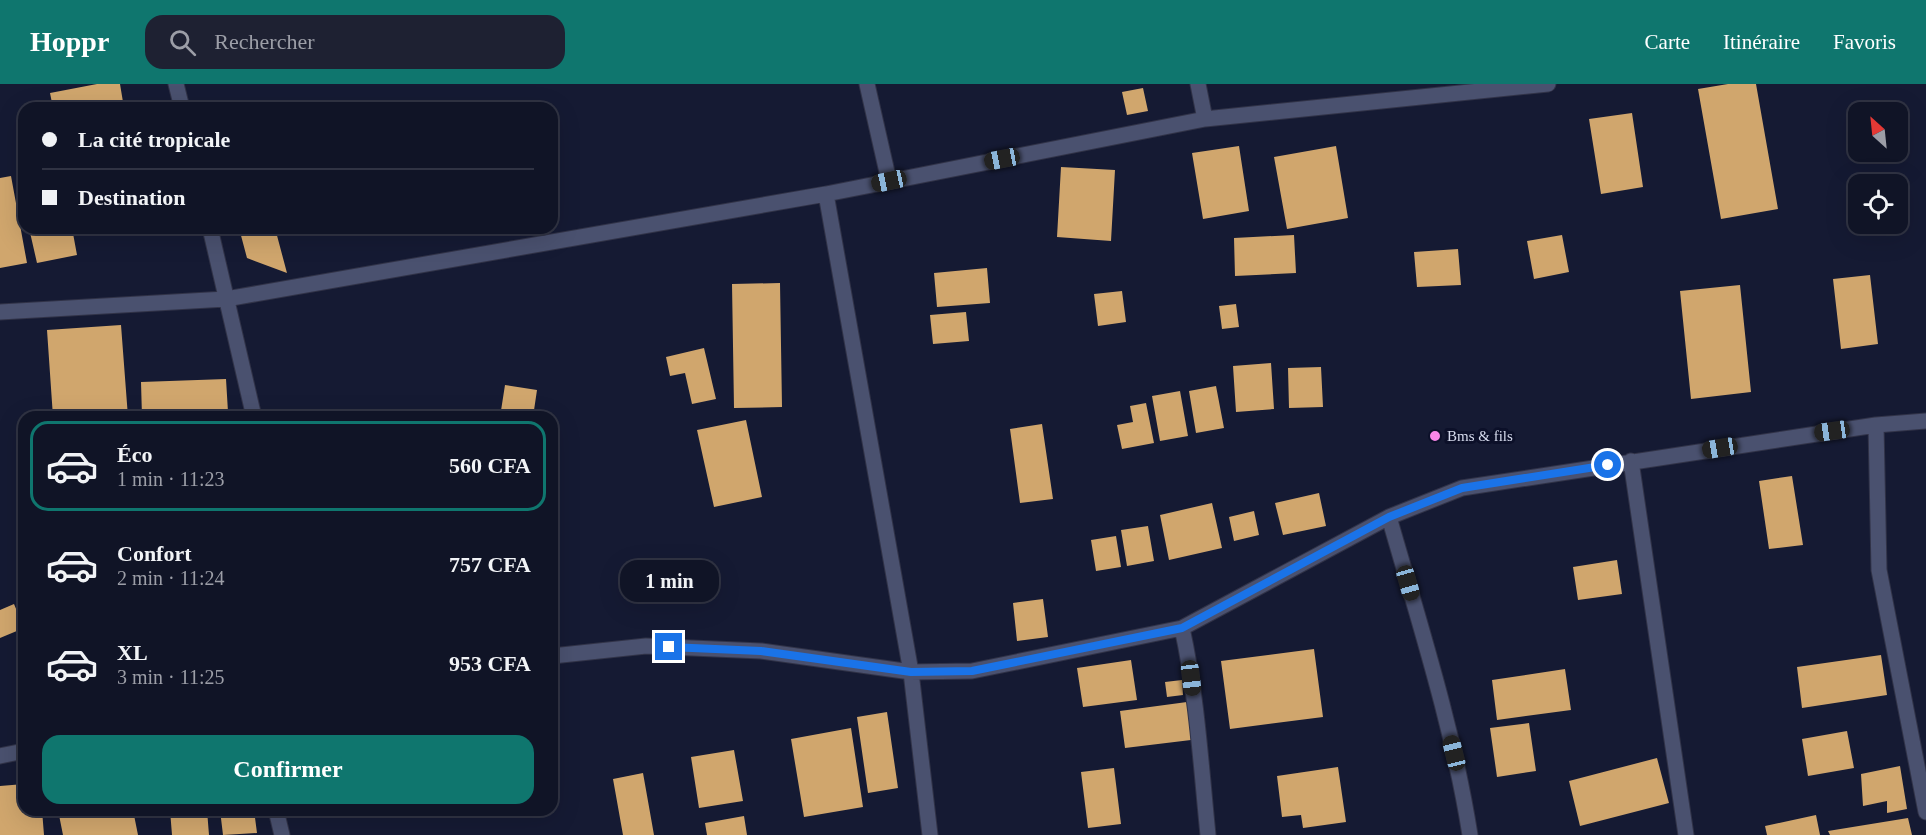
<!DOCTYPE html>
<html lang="fr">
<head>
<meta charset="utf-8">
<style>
  :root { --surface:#101426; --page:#1e2132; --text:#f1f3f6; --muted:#9c9ea7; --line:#303343; --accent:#0f766e }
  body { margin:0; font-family:"Times New Roman",serif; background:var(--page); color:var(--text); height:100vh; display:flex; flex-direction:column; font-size:22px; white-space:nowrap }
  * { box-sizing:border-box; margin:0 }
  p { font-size:20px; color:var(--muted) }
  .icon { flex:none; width:33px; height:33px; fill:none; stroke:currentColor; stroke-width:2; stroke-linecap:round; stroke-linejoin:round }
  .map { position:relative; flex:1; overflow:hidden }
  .details { position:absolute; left:18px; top:327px; width:540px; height:405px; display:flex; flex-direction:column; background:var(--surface); border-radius:18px; box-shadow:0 6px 24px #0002,0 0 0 2px var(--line) }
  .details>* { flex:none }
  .banner { position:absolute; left:18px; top:18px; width:540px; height:132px; border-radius:18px; box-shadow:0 6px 24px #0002,0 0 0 2px var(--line); display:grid; align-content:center; height:132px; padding:0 24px; background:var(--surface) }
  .needle { width:39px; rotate:333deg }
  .tools { position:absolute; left:1848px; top:18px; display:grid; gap:12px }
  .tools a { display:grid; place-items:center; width:60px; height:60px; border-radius:12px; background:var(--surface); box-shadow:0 6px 24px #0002,0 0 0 2px var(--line); font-size:30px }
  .end { position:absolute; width:27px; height:27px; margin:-14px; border:8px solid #1a73e8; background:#fff; box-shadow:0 0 0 3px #fff }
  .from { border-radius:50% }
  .bubble { position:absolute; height:42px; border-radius:18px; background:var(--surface); box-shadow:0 6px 24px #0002,0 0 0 2px var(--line); font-size:20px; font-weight:600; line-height:42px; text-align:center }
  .car { position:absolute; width:18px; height:36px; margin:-18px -9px; border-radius:8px; box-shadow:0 0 4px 2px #0007; background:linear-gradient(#222 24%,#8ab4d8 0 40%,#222 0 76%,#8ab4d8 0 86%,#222 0) }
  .banner b { display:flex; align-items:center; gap:21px; height:57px; font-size:22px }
  .banner b+b { border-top:2px solid var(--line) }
  .banner i { width:15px; height:15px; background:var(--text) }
  ul { padding:10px 0 0; list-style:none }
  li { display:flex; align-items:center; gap:18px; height:90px; margin:0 12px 9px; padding:0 12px; border:3px solid transparent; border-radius:18px }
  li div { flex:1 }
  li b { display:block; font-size:22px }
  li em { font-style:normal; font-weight:600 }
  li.selected { border-color:var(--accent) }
  li>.icon { width:54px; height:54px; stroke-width:1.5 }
  .button { display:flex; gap:12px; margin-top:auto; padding:12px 24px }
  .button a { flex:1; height:69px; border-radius:18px; background:var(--accent); color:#fff; font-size:24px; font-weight:600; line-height:69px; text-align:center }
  header { display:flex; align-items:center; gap:36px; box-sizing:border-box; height:84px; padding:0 30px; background:var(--accent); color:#fff }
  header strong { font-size:28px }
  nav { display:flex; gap:33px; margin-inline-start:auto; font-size:21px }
  .search { width:420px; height:54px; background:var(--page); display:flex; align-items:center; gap:15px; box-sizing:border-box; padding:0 21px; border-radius:18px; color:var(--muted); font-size:22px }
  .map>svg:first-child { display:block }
  .building { fill:#d0a66d }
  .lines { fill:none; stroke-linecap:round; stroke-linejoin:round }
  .minor-casing { stroke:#313348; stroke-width:17 }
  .minor { stroke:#4a516f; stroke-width:15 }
  .route { stroke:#1a73e8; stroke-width:8 }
  .poi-dot { fill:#f987e8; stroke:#0c1029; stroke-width:2 }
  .labels { text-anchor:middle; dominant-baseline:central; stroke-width:6; stroke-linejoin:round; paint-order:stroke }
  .poi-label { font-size:15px; fill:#d6dbed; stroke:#0c1029; text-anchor:start }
</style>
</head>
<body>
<header>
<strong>Hoppr</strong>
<div class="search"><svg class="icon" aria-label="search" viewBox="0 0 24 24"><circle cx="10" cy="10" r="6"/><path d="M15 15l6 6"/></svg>Rechercher</div>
<nav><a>Carte</a><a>Itinéraire</a><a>Favoris</a></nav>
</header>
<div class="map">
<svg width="1926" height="751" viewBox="0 0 1926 751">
  <rect width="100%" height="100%" fill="#151a33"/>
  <path class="building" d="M97,0H120L124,24H53L50,9Z
    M1728,0H1756L1778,125L1721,135L1698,5Z
    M1143,4L1148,27L1127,31L1122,8Z
    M1632,29L1643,103L1601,110L1589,35Z
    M1239,62L1249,127L1203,135L1192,69Z
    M1336,62L1348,134L1287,145L1274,73Z
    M1061,83L1115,86L1111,157L1057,153Z
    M11,92L27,179L0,184V94Z
    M29,144H72L77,171L37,179Z
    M239,144H275L287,189L247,174Z
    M1294,151L1296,189L1235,192L1234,154Z
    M1562,151L1569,188L1534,195L1527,157Z
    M1458,165L1461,201L1417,203L1414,168Z
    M987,184L990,219L937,223L934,189Z
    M1870,191L1878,260L1841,265L1833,195Z
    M780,199L782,323L734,324L732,200Z
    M1740,201L1751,308L1691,315L1680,207Z
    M1122,207L1126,238L1098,242L1094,210Z
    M1236,220L1239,243L1222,245L1219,222Z
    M966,228L969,257L933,260L930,231Z
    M121,241L128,333H53L47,246Z
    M704,264L716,315L692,320L685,289L670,292L666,273Z
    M1271,279L1274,325L1236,328L1233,282Z
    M1321,283L1323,323L1289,324L1288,284Z
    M226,295L228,328L234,333H142L141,298Z
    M505,301L537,306L533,333H500Z
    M1216,302L1224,344L1196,349L1189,307Z
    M1180,307L1188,352L1160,357L1152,312Z
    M1146,319L1154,359L1122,365L1117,341L1133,338L1130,322Z
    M746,336L762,413L714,423L697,346Z
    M1042,340L1053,415L1020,419L1010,345Z
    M1792,392L1803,461L1769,465L1759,397Z
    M1319,409L1326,442L1283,451L1275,419Z
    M1212,419L1222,464L1169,476L1160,431Z
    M1254,427L1259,451L1234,457L1229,433Z
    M1148,442L1154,477L1127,482L1121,446Z
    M1116,452L1121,483L1096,487L1091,456Z
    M1617,476L1622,510L1578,516L1573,483Z
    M1043,515L1048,553L1017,557L1013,519Z
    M14,520L24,544L0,554V526Z
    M1314,565L1323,633L1230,645L1221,577Z
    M1881,571L1887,611L1802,624L1797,583Z
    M1131,576L1137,616L1083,623L1077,584Z
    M1565,585L1571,626L1497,636L1492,596Z
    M1182,596L1183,611L1167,613L1165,598Z
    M1187,618L1191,656L1125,664L1120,627Z
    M887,628L898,704L868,709L857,633Z
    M1529,639L1536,687L1497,693L1490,644Z
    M851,644L863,723L804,733L791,655Z
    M1847,647L1854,684L1808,692L1802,655Z
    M734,666L743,717L699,724L691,673Z
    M1657,674L1669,719L1580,742L1569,697Z
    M1900,682L1907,725L1887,729V717L1863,722L1861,690Z
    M1338,683L1346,738L1303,744L1301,731L1282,733L1277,692Z
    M1114,684L1121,740L1088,744L1081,688Z
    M643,689L654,751H623L613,695Z
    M24,700V726H42L44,751H0V702Z
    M58,726H133L138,751H63Z
    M170,726H207L209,751H172Z
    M220,726H254L257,749L223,751Z
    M1816,731L1820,751H1767L1765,742Z
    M744,732L747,751H707L705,739Z
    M1908,734L1912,751H1830L1828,747Z"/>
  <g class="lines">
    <g class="minor-casing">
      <path id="minor" d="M176,0L182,24
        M867,0L889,97
        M1198,0L1205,35
        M826,110L911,588L930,751
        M210,144L254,333
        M0,228L226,215L826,110L1205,35L1548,0
        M1876,341L1879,486L1926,728
        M1631,377L1686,751
        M1389,433C1419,538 1453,643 1470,751
        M1182,544C1197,612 1201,682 1208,751
        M552,572L646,562L761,567L911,588L972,587L1182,544L1389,433L1462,404L1876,341L1926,337
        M0,672L24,667
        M276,726L282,751"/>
    </g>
    <use href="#minor" class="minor"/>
  </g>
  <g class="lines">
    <path class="route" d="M669,563L761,567L911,588L972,587L1182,544L1389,433L1462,404L1608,381"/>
  </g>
  <circle class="poi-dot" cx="1435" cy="352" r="6"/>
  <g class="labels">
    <g class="poi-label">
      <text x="1447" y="352">Bms &amp; fils</text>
    </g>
  </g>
</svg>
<div class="tools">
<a><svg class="needle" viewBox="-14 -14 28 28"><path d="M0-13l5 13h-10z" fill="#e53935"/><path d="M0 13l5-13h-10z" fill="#9c9ea7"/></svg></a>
<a><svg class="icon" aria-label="locate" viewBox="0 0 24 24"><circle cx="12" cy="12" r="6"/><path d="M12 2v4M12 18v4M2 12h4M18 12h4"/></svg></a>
</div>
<i class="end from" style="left:1608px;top:381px"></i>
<i class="end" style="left:669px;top:563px"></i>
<div class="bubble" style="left:620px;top:476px;width:99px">1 min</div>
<i class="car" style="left:1002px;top:75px;rotate:259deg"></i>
<i class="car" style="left:889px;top:97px;rotate:258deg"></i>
<i class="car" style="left:1832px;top:347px;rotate:262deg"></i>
<i class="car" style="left:1720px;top:364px;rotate:261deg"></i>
<i class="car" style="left:1408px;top:499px;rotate:164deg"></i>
<i class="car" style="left:1191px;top:594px;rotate:173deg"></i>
<i class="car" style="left:1454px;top:669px;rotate:346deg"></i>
<div class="banner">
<b><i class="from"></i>La cité tropicale</b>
<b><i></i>Destination</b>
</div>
<section class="details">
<ul>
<li class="selected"><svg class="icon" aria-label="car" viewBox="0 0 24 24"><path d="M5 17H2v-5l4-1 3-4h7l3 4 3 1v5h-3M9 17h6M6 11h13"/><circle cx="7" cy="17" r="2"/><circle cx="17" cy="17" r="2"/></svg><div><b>Éco</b><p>1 min · 11:23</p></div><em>560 CFA</em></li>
<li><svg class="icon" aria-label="car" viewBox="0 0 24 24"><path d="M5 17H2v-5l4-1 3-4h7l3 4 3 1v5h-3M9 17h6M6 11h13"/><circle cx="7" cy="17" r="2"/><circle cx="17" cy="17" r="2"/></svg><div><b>Confort</b><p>2 min · 11:24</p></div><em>757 CFA</em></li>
<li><svg class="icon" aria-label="car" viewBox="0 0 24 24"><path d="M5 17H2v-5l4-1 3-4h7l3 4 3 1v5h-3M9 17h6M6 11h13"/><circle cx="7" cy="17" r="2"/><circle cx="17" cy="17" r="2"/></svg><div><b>XL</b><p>3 min · 11:25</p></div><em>953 CFA</em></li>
</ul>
<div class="button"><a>Confirmer</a></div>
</section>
</div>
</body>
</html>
